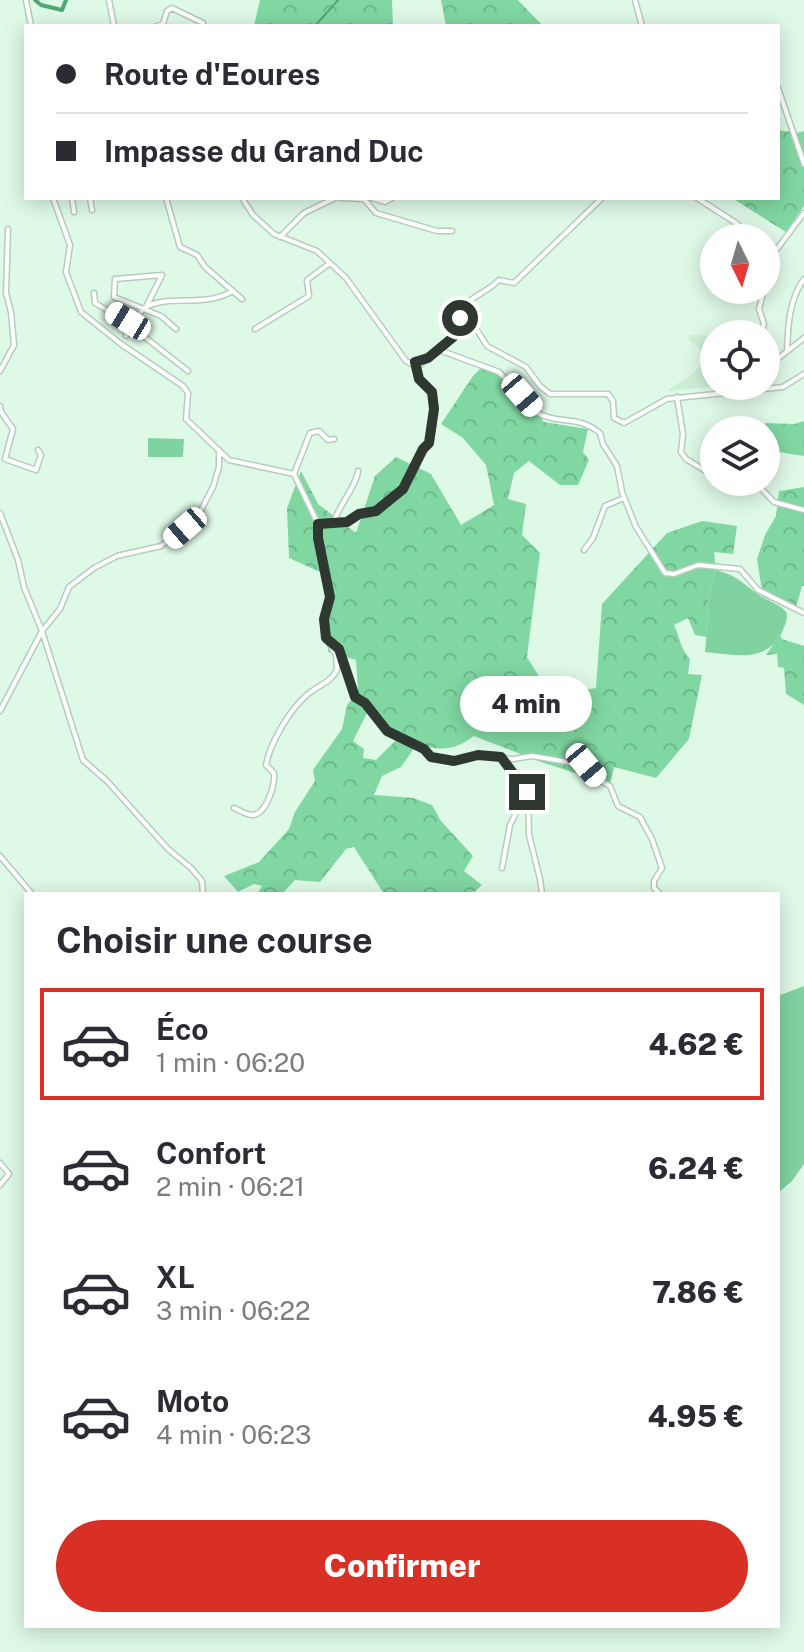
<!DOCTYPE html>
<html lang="fr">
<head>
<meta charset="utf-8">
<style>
  :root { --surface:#fff; --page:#f7f7f7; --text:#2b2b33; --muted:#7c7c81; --line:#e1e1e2; --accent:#d93025 }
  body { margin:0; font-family:"Public Sans",sans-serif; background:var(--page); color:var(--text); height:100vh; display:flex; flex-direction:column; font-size:30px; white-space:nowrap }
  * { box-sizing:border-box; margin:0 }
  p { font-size:26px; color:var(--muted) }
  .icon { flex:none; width:44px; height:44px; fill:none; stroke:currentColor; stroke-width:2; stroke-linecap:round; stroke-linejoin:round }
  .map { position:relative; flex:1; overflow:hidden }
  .details { position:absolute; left:24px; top:892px; width:756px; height:736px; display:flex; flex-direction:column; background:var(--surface); border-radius:0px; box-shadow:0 4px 20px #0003 }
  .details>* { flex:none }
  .guide { position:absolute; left:24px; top:24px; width:756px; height:176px; border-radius:0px; box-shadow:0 4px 20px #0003; display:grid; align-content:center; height:176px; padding:0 32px; background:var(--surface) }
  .needle { width:52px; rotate:175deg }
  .buttons { position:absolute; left:700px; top:224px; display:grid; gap:16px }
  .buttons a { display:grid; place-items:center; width:80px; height:80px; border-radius:50%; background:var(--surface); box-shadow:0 4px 20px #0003; font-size:40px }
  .end { position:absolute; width:36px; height:36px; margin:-18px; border:10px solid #2e3831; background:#fff; box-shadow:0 0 0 4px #fff }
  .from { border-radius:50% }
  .bubble { position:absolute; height:56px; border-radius:28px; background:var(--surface); box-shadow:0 4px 20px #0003; font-size:26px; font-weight:800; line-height:56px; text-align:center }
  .car { position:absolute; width:24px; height:48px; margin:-24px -12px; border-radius:10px; box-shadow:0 0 6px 2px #0007; background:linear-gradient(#fff 24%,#345 0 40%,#fff 0 76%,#345 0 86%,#fff 0) }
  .guide b { display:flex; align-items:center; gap:28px; height:76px; font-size:30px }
  .guide b+b { border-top:2px solid var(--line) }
  .guide i { width:20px; height:20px; background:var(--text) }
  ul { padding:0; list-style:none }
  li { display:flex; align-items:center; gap:24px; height:112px; margin:0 16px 12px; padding:0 16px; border:4px solid transparent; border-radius:0px }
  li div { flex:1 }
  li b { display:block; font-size:30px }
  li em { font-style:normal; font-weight:800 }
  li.current { border-color:var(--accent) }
  li>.icon { width:72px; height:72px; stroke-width:1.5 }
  h2 { padding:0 32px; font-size:36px; line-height:96px }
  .primary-button { display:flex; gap:16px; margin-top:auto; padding:16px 32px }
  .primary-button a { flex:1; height:92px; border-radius:48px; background:var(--accent); color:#fff; font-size:32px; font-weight:800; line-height:92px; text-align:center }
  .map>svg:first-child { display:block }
  .built { fill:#cdefd8 }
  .green { fill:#80d3a0 }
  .forest { fill:url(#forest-crowns); fill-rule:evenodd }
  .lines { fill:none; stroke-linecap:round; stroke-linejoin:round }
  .stream { stroke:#51a876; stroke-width:2 }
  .canal { stroke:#51a876; stroke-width:4 }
  .minor-casing { stroke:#b4cdbc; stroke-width:7 }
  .minor { stroke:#fff; stroke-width:4 }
  .route { stroke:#2e3831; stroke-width:10 }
</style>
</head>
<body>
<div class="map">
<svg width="804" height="1652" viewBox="0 0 804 1652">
  <defs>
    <pattern id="forest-crowns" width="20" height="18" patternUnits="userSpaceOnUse" patternTransform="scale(2)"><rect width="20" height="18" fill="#80d7a2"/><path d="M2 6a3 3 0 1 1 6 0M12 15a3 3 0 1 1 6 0" fill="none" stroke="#6fb98c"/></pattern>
  </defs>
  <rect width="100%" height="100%" fill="#dff9e7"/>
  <path class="built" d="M690,335L714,336V386H716L670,391L669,389L694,373L707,355L688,339Z"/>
  <path class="green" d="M148,438L184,439L183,457H148Z
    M716,570C738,576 742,583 759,595C766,600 782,605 786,612C789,618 785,624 783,630C768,664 735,655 705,652L709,611L707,603Z
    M804,986V1164L792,1181L778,1193V996Z"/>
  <path class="forest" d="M260,0H392L393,26H254Z
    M441,0H518L543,26H446Z
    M778,130L797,133L804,131V206L786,232L732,198H778Z
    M481,368L517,382L544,422L588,429L583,452L589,460L578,485H560L529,461L514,473L508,499L526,504L522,535L540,553L527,657L551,696L596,688L602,604L667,533L702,521L737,526L733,554L714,552L716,570L707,603L709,611L707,637L695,635L688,618L674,625C680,638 680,648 690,659L688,674L702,675L689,739L656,778L614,767L610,784L541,762L474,736C454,751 440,751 417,744L401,767L382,776L374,795L413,798L432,805L441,821L473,856L464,871L482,885L472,894H384L354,847L346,849L320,882L295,880L282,894H257L262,886L254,884L238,892L224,876L259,862L289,829L295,812L315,781L313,770L342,729L347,705L358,692L356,660L328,652L327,575L289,558L287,508L301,471L318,504L356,533L375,476L396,457L431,474L461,525L494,505L486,465L463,438L441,424L473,376ZM366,702L387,727L401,735L376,760L363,758L364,749L353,741L367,713Z
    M804,421V456L766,450L765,423L794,424Z
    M804,487V586H802L795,611L763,597L757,559L765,535L776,516L779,491Z
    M780,635L782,639L804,646V705L786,694L784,668L778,667L777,654L766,655Z"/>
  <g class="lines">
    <path class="stream" d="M315,26L338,0"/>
    <path class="canal" d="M35,0L41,5L62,10L66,0"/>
    <g class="minor-casing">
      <path id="minor" d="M26,0L31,26
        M109,0L114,26
        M635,0L642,26
        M157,26L163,24L167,11L172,8L203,23
        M778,88L804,164
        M53,198L70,245L66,272L81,312L121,344L183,386L188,393L186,419L229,460L294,474L318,524L320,552L330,597L324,628L326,638L336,655L337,670C330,683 319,685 308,694C290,709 270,743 266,765L274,773C275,785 267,812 254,815C248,816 239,810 234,808
        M72,198L74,212
        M90,198L92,210
        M166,198L180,247L197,255L205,267L242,299
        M242,198L253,215L274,234L317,251L346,278L406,361L415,366L420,365L463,329L477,330L487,346L526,367L540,386L550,394H608L613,401L614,418L624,423L667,399L783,387L804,374
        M341,198L362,199
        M363,198L376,213L437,231H452
        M372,198L385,202L392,198
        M697,198L736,223L752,238
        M280,237L304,213L335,198
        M766,252L771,257L766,281
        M771,257L804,213
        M94,293L95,303L132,325
        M146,307L162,275L115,279L114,297L161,316L176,329
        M132,327C136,319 140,310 148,306C170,295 204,307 231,292
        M255,329L309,296L307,280L330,263
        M463,329L460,312C469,296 487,293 499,280L514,283L602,198
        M760,334L764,324L759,309L764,290
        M126,336L129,327H132L188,371
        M439,350L499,372L538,413C559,425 576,414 600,433L603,444L617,466L622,492L636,527L665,573L674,574L698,565L740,569L758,590L804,613
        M787,351C788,326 789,299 804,279
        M766,368L804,338
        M0,371L14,345L11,312L6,293L8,229
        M677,397L683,434L681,452L686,459L714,476
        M0,406L1,412L13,429L5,459L36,470L41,455L38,450
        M294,474L310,433L319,431L328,440L334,439
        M755,482L774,502L804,510
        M0,513L18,560L24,587L42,631L83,760L107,781L168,849L191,868L202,881L203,894
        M334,522C339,505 357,485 358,471
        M318,524L347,522L359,514L376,511L403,489L423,449L429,443L434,409L432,392L419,379L415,362
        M584,550L593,538L605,506L624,498
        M332,644L339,649L355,697L365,703L387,731L424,749L431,757L454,761L478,755L513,759L532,756L586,765L597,779L610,786L618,806L640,817L652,839L662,868L654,881V888L660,894
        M0,711L42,631L60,609L69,587L94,568L117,556L161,546L185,528L199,514L213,487L219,467V450
        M501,757L528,795L529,835L540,879L542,894
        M0,856L32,894
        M502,868L510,825L520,805L521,787
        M0,1163L9,1174L0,1185"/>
    </g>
    <use href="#minor" class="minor"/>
  </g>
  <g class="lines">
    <path class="route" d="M460,318L463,329L428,358L415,362L419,379L432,392L434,409L429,443L423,449L403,489L376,511L359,514L347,522L318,524V538L330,597L324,619L326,638L339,649L355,697L365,703L387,731L424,749L431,757L454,761L478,755L501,757L527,792"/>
  </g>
</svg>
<div class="buttons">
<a><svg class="needle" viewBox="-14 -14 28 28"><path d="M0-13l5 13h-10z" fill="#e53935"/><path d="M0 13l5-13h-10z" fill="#7c7c81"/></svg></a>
<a><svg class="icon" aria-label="locate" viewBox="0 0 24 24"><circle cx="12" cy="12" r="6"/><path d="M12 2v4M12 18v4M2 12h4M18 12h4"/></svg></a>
<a><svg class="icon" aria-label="layers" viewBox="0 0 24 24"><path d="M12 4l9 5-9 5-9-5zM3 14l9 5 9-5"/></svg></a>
</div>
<i class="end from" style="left:460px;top:318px"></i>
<i class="end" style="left:527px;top:792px"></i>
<div class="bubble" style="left:460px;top:676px;width:132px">4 min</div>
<i class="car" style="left:128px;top:321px;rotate:301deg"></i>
<i class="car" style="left:522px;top:395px;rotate:139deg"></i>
<i class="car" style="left:185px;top:528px;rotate:229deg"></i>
<i class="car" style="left:586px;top:765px;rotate:140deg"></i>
<div class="guide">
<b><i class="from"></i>Route d'Eoures</b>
<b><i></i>Impasse du Grand Duc</b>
</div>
<section class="details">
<h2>Choisir une course</h2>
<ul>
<li class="current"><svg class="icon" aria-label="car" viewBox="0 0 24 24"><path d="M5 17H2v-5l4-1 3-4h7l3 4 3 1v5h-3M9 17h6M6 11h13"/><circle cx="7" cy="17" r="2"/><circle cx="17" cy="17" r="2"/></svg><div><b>Éco</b><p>1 min · 06:20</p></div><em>4.62 €</em></li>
<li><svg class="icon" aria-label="car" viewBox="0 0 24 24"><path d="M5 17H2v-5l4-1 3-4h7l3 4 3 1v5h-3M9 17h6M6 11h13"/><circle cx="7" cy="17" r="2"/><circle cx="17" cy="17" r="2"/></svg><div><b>Confort</b><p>2 min · 06:21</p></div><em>6.24 €</em></li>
<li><svg class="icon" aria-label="car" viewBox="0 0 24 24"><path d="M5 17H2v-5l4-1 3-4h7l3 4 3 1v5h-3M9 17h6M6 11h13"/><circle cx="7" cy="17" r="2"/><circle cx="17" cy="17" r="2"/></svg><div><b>XL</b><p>3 min · 06:22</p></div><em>7.86 €</em></li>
<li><svg class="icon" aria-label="car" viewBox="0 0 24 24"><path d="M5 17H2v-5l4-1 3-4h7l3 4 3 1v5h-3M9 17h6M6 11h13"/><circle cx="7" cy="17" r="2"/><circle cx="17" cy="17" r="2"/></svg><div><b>Moto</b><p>4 min · 06:23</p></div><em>4.95 €</em></li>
</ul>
<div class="primary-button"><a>Confirmer</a></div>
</section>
</div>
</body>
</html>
